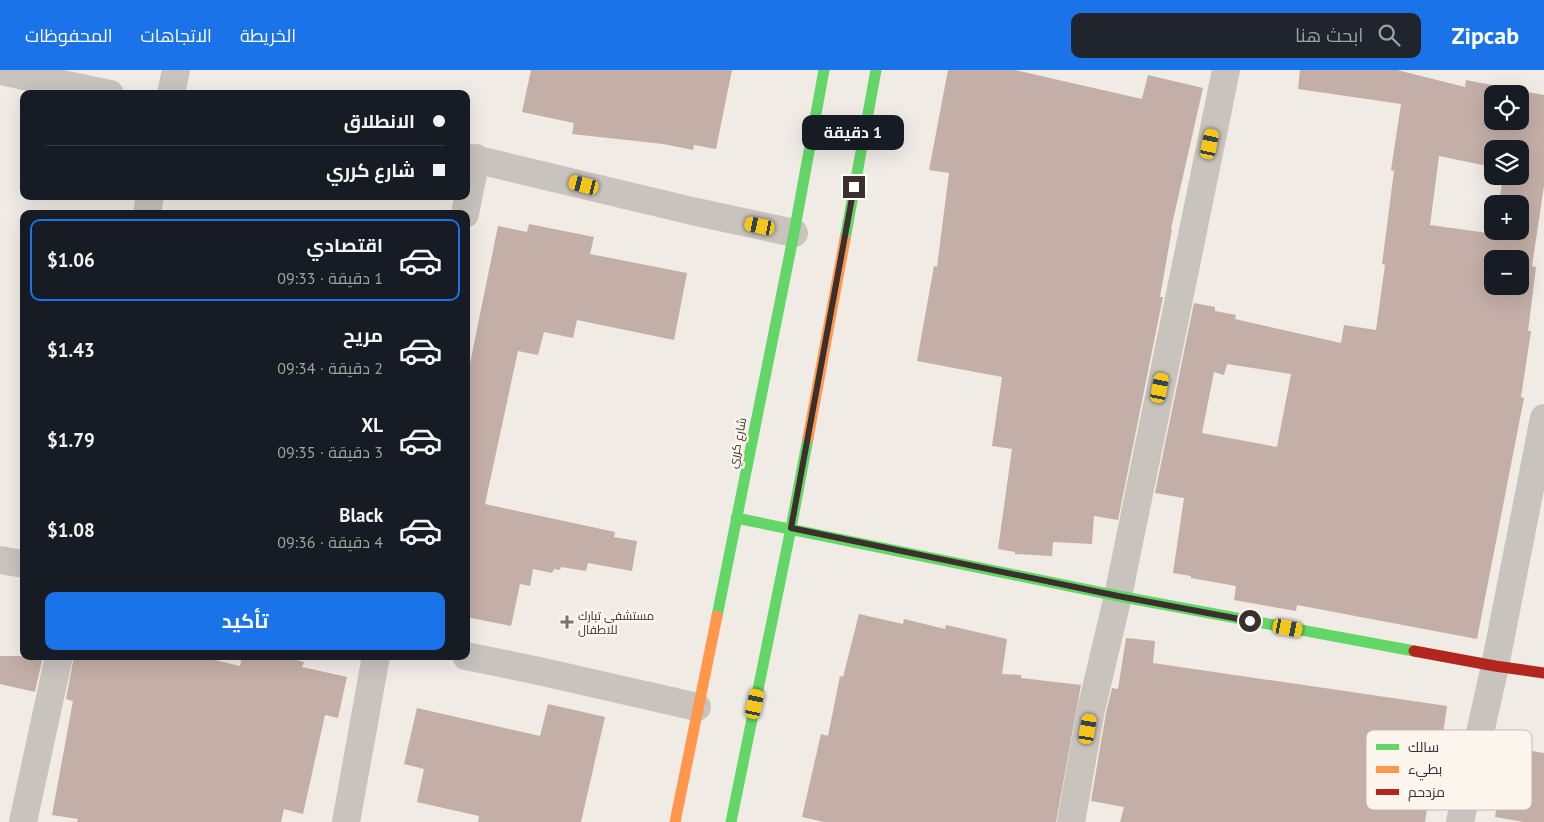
<!DOCTYPE html>
<html lang="ar">
<head>
<meta charset="utf-8">
<style>
  :root { --surface:#171b24; --page:#20242c; --text:#f1f3f6; --muted:#9ea1a6; --line:#363941; --accent:#1a73e8 }
  body { margin:0; font-family:"PT Sans",Cairo,sans-serif; background:var(--page); color:var(--text); direction:rtl; height:100vh; display:flex; flex-direction:column; font-size:19px; white-space:nowrap }
  * { box-sizing:border-box; margin:0 }
  p { font-size:16px; color:var(--muted) }
  .icon { flex:none; width:28px; height:28px; fill:none; stroke:currentColor; stroke-width:2; stroke-linecap:round; stroke-linejoin:round }
  .map { position:relative; flex:1; overflow:hidden; direction:ltr }
  .sheet { position:absolute; left:20px; top:140px; width:450px; height:450px; display:flex; flex-direction:column; background:var(--surface); border-radius:10px; box-shadow:0 5px 20px #0002; direction:rtl }
  .sheet>* { flex:none }
  .top-card { position:absolute; left:20px; top:20px; width:450px; height:110px; border-radius:10px; box-shadow:0 5px 20px #0002; direction:rtl; display:grid; align-content:center; height:110px; padding:0 25px; background:var(--surface) }
  .tools { position:absolute; left:1484px; top:15px; display:grid; gap:10px }
  .tools a { display:grid; place-items:center; width:45px; height:45px; border-radius:10px; background:var(--surface); box-shadow:0 5px 20px #0002; font-size:25px }
  .end { position:absolute; width:22px; height:22px; margin:-11px; border:6px solid #3b302b; background:#fff; box-shadow:0 0 0 2px #fff }
  .from { border-radius:50% }
  .bubble { position:absolute; height:35px; border-radius:10px; background:var(--surface); box-shadow:0 5px 20px #0002; font-size:16px; font-weight:700; line-height:35px; text-align:center; direction:rtl }
  .car { position:absolute; width:15px; height:30px; margin:-15px -8px; border-radius:6px; box-shadow:0 0 4px 1px #0007; background:linear-gradient(#f5c518 24%,#345 0 40%,#f5c518 0 76%,#345 0 86%,#f5c518 0) }
  .top-card b { display:flex; align-items:center; gap:18px; height:48px; font-size:19px }
  .top-card b+b { border-top:1px solid var(--line) }
  .top-card i { width:12px; height:12px; background:var(--text) }
  ul { padding:9px 0 0; list-style:none }
  li { display:flex; align-items:center; gap:15px; height:82px; margin:0 10px 8px; padding:0 15px; border:2px solid transparent; border-radius:10px }
  li div { flex:1 }
  li b { display:block; font-size:19px }
  li em { font-style:normal; font-weight:700 }
  li.active { border-color:var(--accent) }
  li>.icon { width:45px; height:45px; stroke-width:1.5 }
  .cta { display:flex; gap:10px; margin-top:auto; padding:10px 25px }
  .cta a { flex:1; height:58px; border-radius:10px; background:var(--accent); color:#fff; font-size:20px; font-weight:700; line-height:58px; text-align:center }
  header { display:flex; align-items:center; gap:30px; box-sizing:border-box; height:70px; padding:0 25px; background:var(--accent); color:#fff }
  header strong { font-size:24px }
  nav { display:flex; gap:28px; margin-inline-start:auto; font-size:18px }
  .search { width:350px; height:45px; background:var(--page); display:flex; align-items:center; gap:12px; box-sizing:border-box; padding:0 18px; border-radius:10px; color:var(--muted); font-size:19px }
  .map>svg:first-child { display:block }
  .building { fill:#c3afa7; fill-rule:evenodd }
  .lines { fill:none; stroke-linecap:round; stroke-linejoin:round }
  .street { stroke:#c9c3be; stroke-width:28 }
  .fast { stroke:#63d668; stroke-width:11 }
  .slow { stroke:#ff974d; stroke-width:11 }
  .jam { stroke:#b3261e; stroke-width:11 }
  .route { stroke:#3b302b; stroke-width:6 }
  .poi-dot { fill:#7a716c; stroke:#fbf5ee; stroke-width:2 }
  .labels { text-anchor:middle; dominant-baseline:central; stroke-width:5; stroke-linejoin:round; paint-order:stroke }
  .street-label { font-size:12px; fill:#3b302b; stroke:#fbf5ee }
  .poi-label { font-size:12px; fill:#3b302b; stroke:#fbf5ee; text-anchor:start }
  .key { fill:#fbf5ee; stroke:#c1bab4; stroke-width:1 }
  .key-label { font-size:14px; fill:#3b302b }
</style>
</head>
<body>
<header>
<strong>Zipcab</strong>
<div class="search"><svg class="icon" aria-label="search" viewBox="0 0 24 24"><circle cx="10" cy="10" r="6"/><path d="M15 15l6 6"/></svg>ابحث هنا</div>
<nav><a>الخريطة</a><a>الاتجاهات</a><a>المحفوظات</a></nav>
</header>
<div class="map">
<svg width="1544" height="752" viewBox="0 0 1544 752">
  <rect width="100%" height="100%" fill="#f0ebe5"/>
  <path class="building" d="M531,0H732L716,79L694,75L693,80L663,74L572,64L574,53L522,42Z
    M948,0H1015L1142,29L1148,5L1203,18L1171,159H1172L1160,227H1163L1118,450L1094,446L1092,474L1053,472L1052,486L1015,484V482L998,479L1012,379L992,376L1002,307L917,291L934,196L937,197L949,103L929,100Z
    M1300,0H1397L1465,17L1466,10L1544,25V116L1532,196L1536,197L1528,261H1531L1521,327L1524,328L1477,569L1297,535L1296,541L1234,530L1236,516L1191,508V506L1173,503L1184,428L1155,423L1194,233L1215,237V241L1236,245L1235,249L1341,273L1344,255L1376,260L1385,195L1382,194L1394,101L1391,100L1401,34L1298,19ZM1492,24H1520V51H1492ZM1492,79H1520V106H1503L1499,134H1520V161H1495V164L1430,155L1439,86L1492,97ZM1492,189H1520V216H1492ZM1227,294L1291,304L1277,377L1202,363L1214,302L1224,305Z
    M529,154L594,167L590,184L687,203L674,270L577,250L573,268L544,262L538,285L518,281L485,434L615,462L614,467L637,471L632,501L588,493L586,501L561,497L560,500L554,499L552,503L533,499L530,516L520,514L511,556L466,547V313L498,156L527,162Z
    M859,544L903,554L904,549L945,559L946,555L1007,569L1002,604L1021,605V608L1081,615L1056,752H824L802,747L821,664L828,666L840,606L843,607Z
    M1126,568L1155,571L1153,593L1447,636L1434,727H1429L1425,752H1120L1124,737L1091,731L1106,643L1112,618L1118,619Z
    M0,586H43L35,622L0,614Z
    M74,586H198L240,596L242,586H280L304,592L302,597L347,607L338,648L325,645L303,744L284,739L281,752H77L78,749L52,745L73,631L66,629Z
    M548,634L605,647L581,752H478L479,746L417,732L424,699L404,694L417,638L540,666Z
    M1507,677L1544,683V752H1524L1495,747Z"/>
  <g class="lines">
    <path class="street" d="M0,1L110,24
      M171,24L176,0
      M466,87L692,141L794,163
      M147,144L150,126
      M465,144L476,88
      M0,490L24,494
      M466,586L539,601L697,637
      M23,752L59,586
      M346,752L376,586
      M1071,752L1091,640L1118,526L1226,0
      M1460,752L1495,596L1544,348"/>
    <path class="fast" d="M845,169L876,0
      M736,448L1118,526L1414,581
      M717,546L794,163L824,0
      M731,752L791,458L808,368"/>
    <path class="slow" d="M808,368L845,169
      M675,752L717,546"/>
    <path class="jam" d="M1414,581L1495,596L1544,603"/>
  </g>
  <g class="lines">
    <path class="route" d="M854,117L791,458L1118,526L1250,551"/>
  </g>
  <path class="poi-dot" d="M564.5 544.5h5v5h5v5h-5v5h-5v-5h-5v-5h5z"/>
  <g class="labels">
    <g class="street-label">
      <text transform="translate(737 373) rotate(-79)">شارع كرري</text>
    </g>
    <g class="poi-label">
      <text x="578" y="545">مستشفى تبارك<tspan x="578" dy="14">للاطفال</tspan></text>
    </g>
  </g>
  <rect x="1366" y="660" width="166" height="80" rx="8" class="key"/>
  <rect x="1376" y="674" width="23" height="6" fill="#63d668"/>
  <rect x="1376" y="696" width="23" height="7" fill="#ff974d"/>
  <rect x="1376" y="719" width="23" height="6" fill="#b3261e"/>
  <g class="key-label">
    <text x="1408" y="682">سالك</text>
    <text x="1408" y="704">بطيء</text>
    <text x="1408" y="727">مزدحم</text>
  </g>
</svg>
<div class="tools">
<a><svg class="icon" aria-label="locate" viewBox="0 0 24 24"><circle cx="12" cy="12" r="6"/><path d="M12 2v4M12 18v4M2 12h4M18 12h4"/></svg></a>
<a><svg class="icon" aria-label="layers" viewBox="0 0 24 24"><path d="M12 4l9 5-9 5-9-5zM3 14l9 5 9-5"/></svg></a>
<a>+</a>
<a>−</a>
</div>
<i class="end from" style="left:1250px;top:551px"></i>
<i class="end" style="left:854px;top:117px"></i>
<div class="bubble" style="left:802px;top:45px;width:102px">1 دقيقة</div>
<i class="car" style="left:1210px;top:74px;rotate:12deg"></i>
<i class="car" style="left:584px;top:115px;rotate:284deg"></i>
<i class="car" style="left:760px;top:156px;rotate:282deg"></i>
<i class="car" style="left:1160px;top:318px;rotate:11deg"></i>
<i class="car" style="left:1288px;top:558px;rotate:101deg"></i>
<i class="car" style="left:755px;top:634px;rotate:12deg"></i>
<i class="car" style="left:1088px;top:659px;rotate:10deg"></i>
<div class="top-card">
<b><i class="from"></i>الانطلاق</b>
<b><i></i>شارع كرري</b>
</div>
<section class="sheet">
<ul>
<li class="active"><svg class="icon" aria-label="car" viewBox="0 0 24 24"><path d="M5 17H2v-5l4-1 3-4h7l3 4 3 1v5h-3M9 17h6M6 11h13"/><circle cx="7" cy="17" r="2"/><circle cx="17" cy="17" r="2"/></svg><div><b>اقتصادي</b><p>1 دقيقة · 09:33</p></div><em>$1.06</em></li>
<li><svg class="icon" aria-label="car" viewBox="0 0 24 24"><path d="M5 17H2v-5l4-1 3-4h7l3 4 3 1v5h-3M9 17h6M6 11h13"/><circle cx="7" cy="17" r="2"/><circle cx="17" cy="17" r="2"/></svg><div><b>مريح</b><p>2 دقيقة · 09:34</p></div><em>$1.43</em></li>
<li><svg class="icon" aria-label="car" viewBox="0 0 24 24"><path d="M5 17H2v-5l4-1 3-4h7l3 4 3 1v5h-3M9 17h6M6 11h13"/><circle cx="7" cy="17" r="2"/><circle cx="17" cy="17" r="2"/></svg><div><b>XL</b><p>3 دقيقة · 09:35</p></div><em>$1.79</em></li>
<li><svg class="icon" aria-label="car" viewBox="0 0 24 24"><path d="M5 17H2v-5l4-1 3-4h7l3 4 3 1v5h-3M9 17h6M6 11h13"/><circle cx="7" cy="17" r="2"/><circle cx="17" cy="17" r="2"/></svg><div><b>Black</b><p>4 دقيقة · 09:36</p></div><em>$1.08</em></li>
</ul>
<div class="cta"><a>تأكيد</a></div>
</section>
</div>
</body>
</html>
